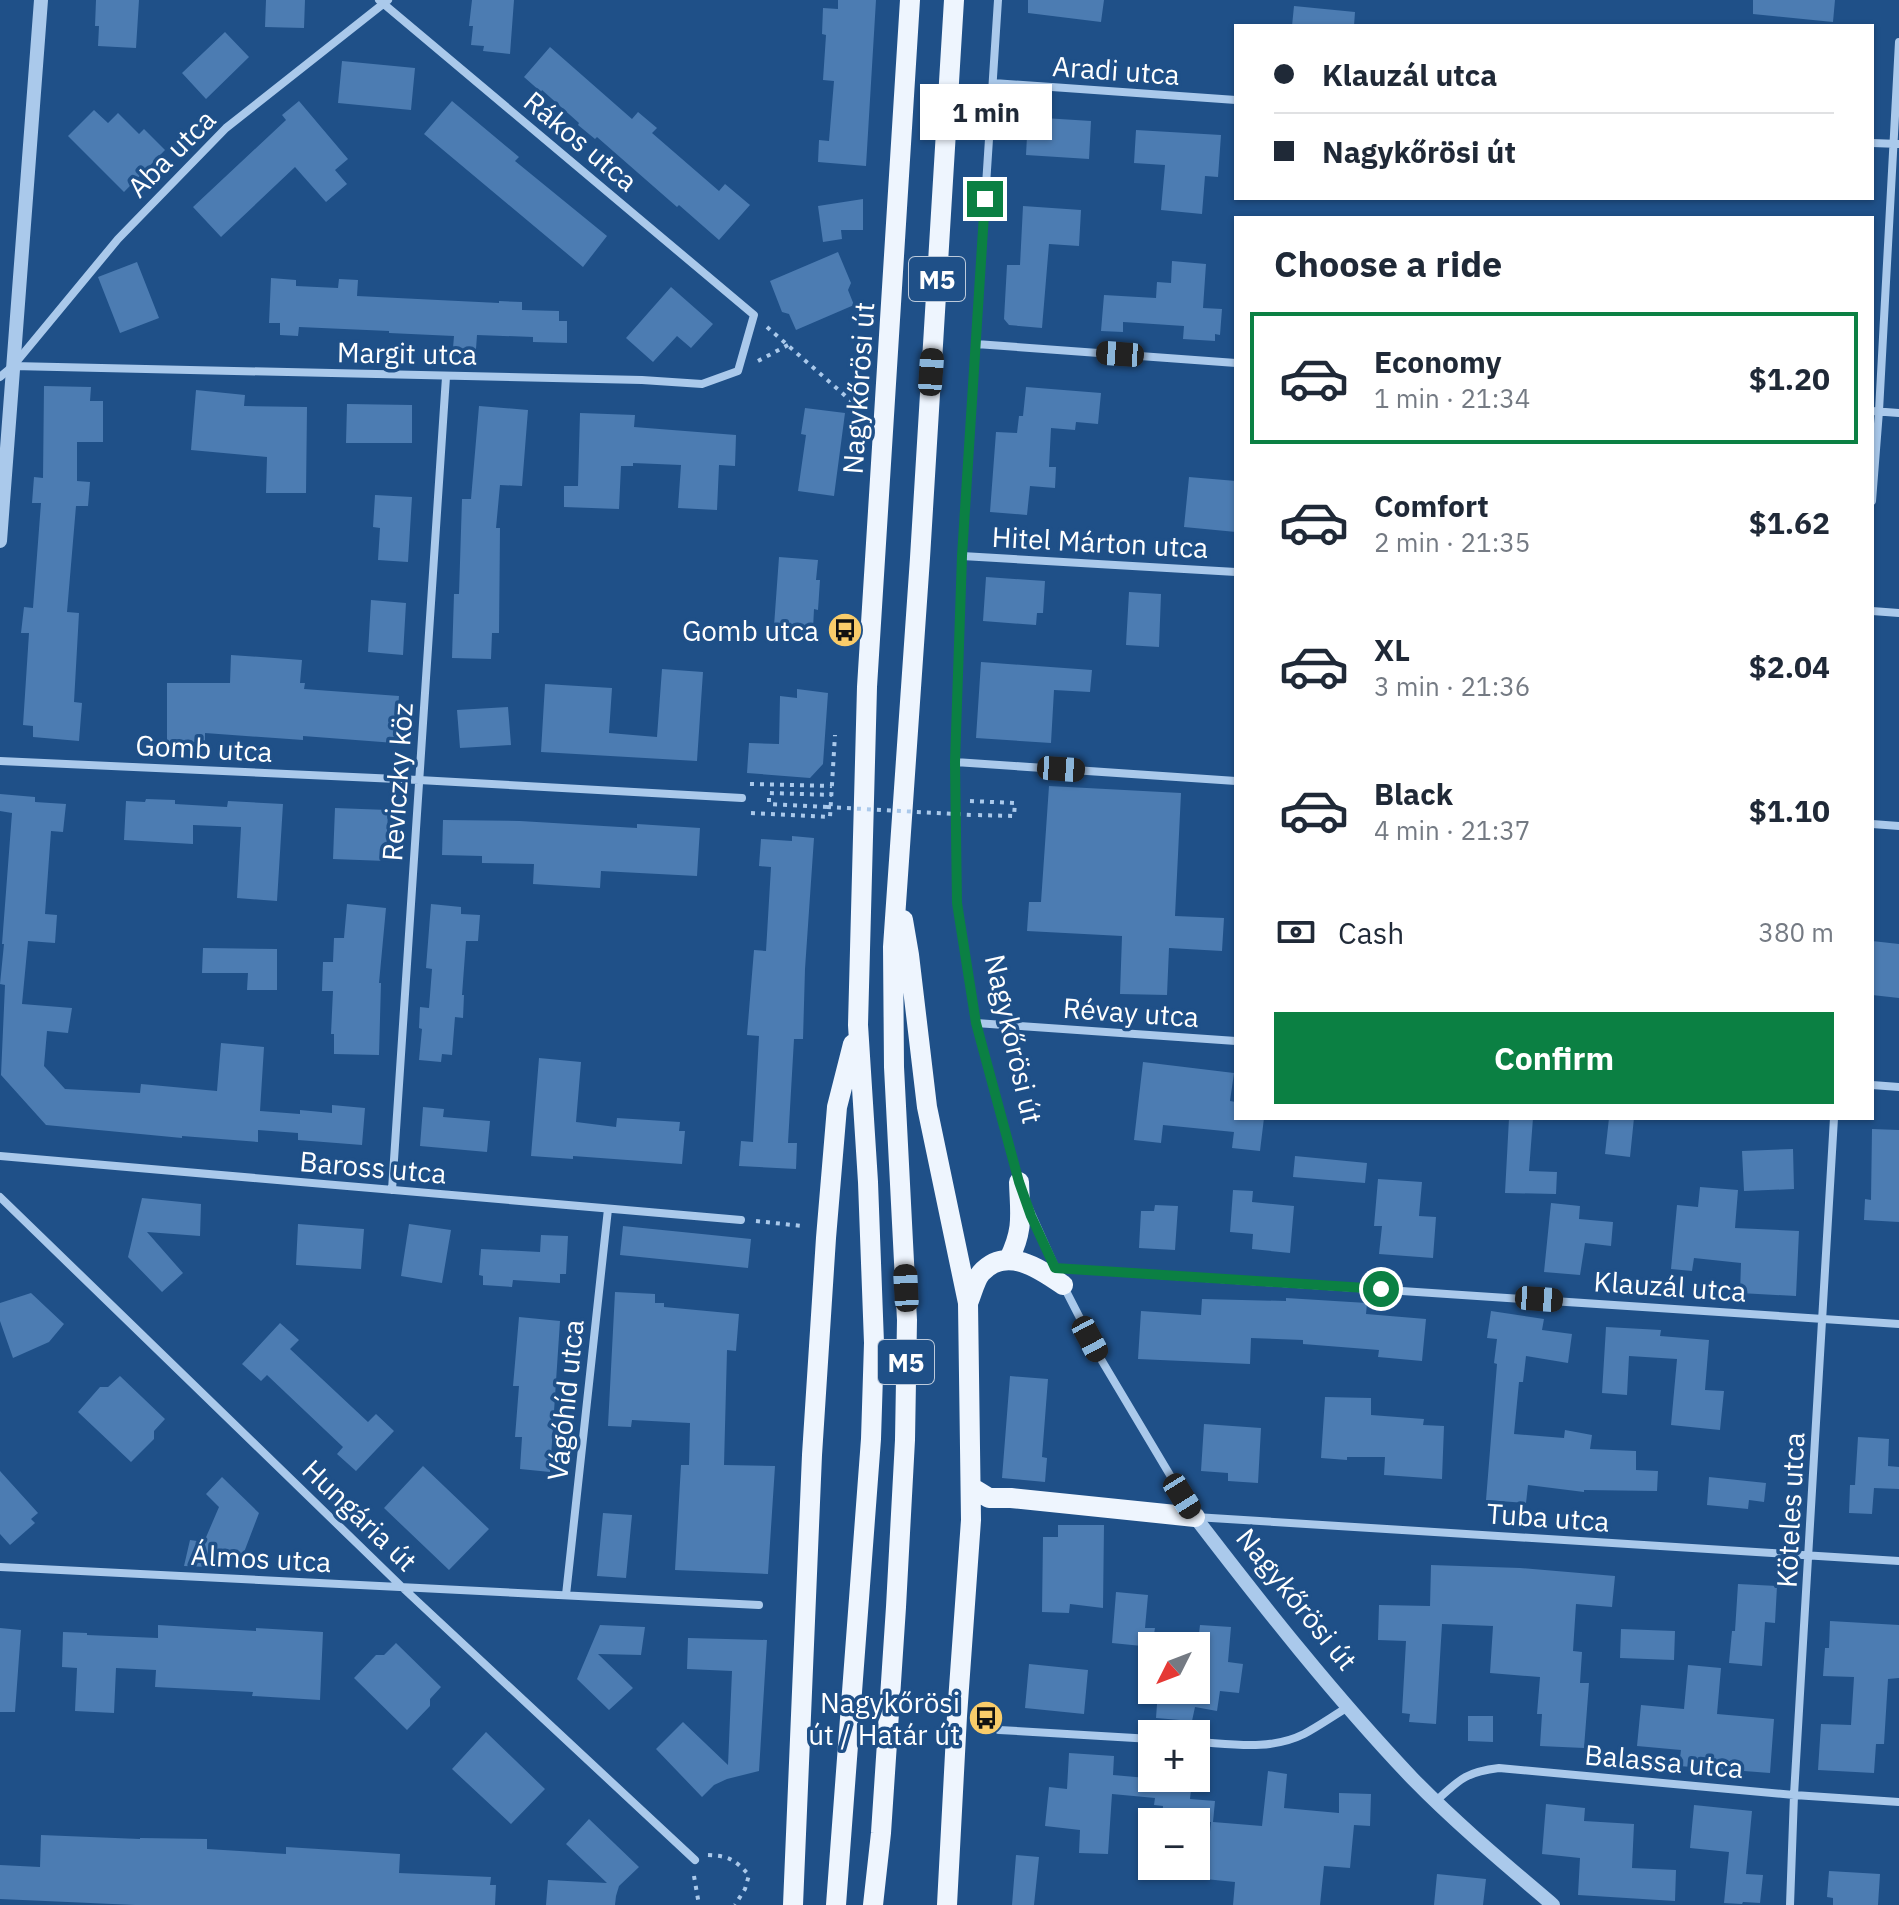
<!DOCTYPE html>
<html lang="en">
<head>
<meta charset="utf-8">
<style>
  :root { --surface:#fff; --page:#f6f6f7; --text:#1f2937; --muted:#747a83; --line:#e0e1e3; --accent:#0b8043 }
  body { margin:0; font-family:"IBM Plex Sans",sans-serif; background:var(--page); color:var(--text); height:100vh; display:flex; flex-direction:column; font-size:30px; white-space:nowrap }
  * { box-sizing:border-box; margin:0 }
  p { font-size:26px; color:var(--muted) }
  .icon { flex:none; width:44px; height:44px; fill:none; stroke:currentColor; stroke-width:2; stroke-linecap:round; stroke-linejoin:round }
  .map { position:relative; flex:1; overflow:hidden }
  .side { position:absolute; left:1234px; top:216px; width:640px; height:904px; display:flex; flex-direction:column; background:var(--surface); border-radius:0px; box-shadow:0 2px 6px #0004 }
  .side>* { flex:none }
  .guide { position:absolute; left:1234px; top:24px; width:640px; height:176px; border-radius:0px; box-shadow:0 2px 6px #0004; display:grid; align-content:center; height:176px; padding:0 40px; background:var(--surface) }
  .needle { width:52px; rotate:228deg }
  .buttons { position:absolute; left:1138px; top:1632px; display:grid; gap:16px }
  .buttons a { display:grid; place-items:center; width:72px; height:72px; border-radius:0px; background:var(--surface); box-shadow:0 2px 6px #0004; font-size:40px }
  .end { position:absolute; width:36px; height:36px; margin:-18px; border:10px solid #0b8043; background:#fff; box-shadow:0 0 0 4px #fff }
  .from { border-radius:50% }
  .bubble { position:absolute; height:56px; border-radius:0px; background:var(--surface); box-shadow:0 2px 6px #0004; font-size:26px; font-weight:700; line-height:56px; text-align:center }
  .car { position:absolute; width:24px; height:48px; margin:-24px -12px; border-radius:10px; box-shadow:0 0 6px 2px #0007; background:linear-gradient(#222 24%,#8ab4d8 0 40%,#222 0 76%,#8ab4d8 0 86%,#222 0) }
  .guide b { display:flex; align-items:center; gap:28px; height:76px; font-size:30px }
  .guide b+b { border-top:2px solid var(--line) }
  .guide i { width:20px; height:20px; background:var(--text) }
  ul { padding:0; list-style:none }
  li { display:flex; align-items:center; gap:24px; height:132px; margin:0 16px 12px; padding:0 24px; border:4px solid transparent; border-radius:0px }
  li div { flex:1 }
  li b { display:block; font-size:30px }
  li em { font-style:normal; font-weight:700 }
  li.current { border-color:var(--accent) }
  li>.icon { width:72px; height:72px; stroke-width:1.5 }
  h2 { padding:0 40px; font-size:36px; line-height:96px }
  .pay { display:flex; align-items:center; gap:20px; height:88px; padding:0 40px; font-size:30px }
  .pay p { margin-inline-start:auto }
  .cta { display:flex; gap:16px; margin-top:auto; padding:16px 40px }
  .cta a { flex:1; height:92px; border-radius:0px; background:var(--accent); color:#fff; font-size:32px; font-weight:700; line-height:92px; text-align:center }
  .map>svg:first-child { display:block }
  .building { fill:#4c7cb2 }
  .lines { fill:none; stroke-linecap:round; stroke-linejoin:round }
  .path { stroke:#aac9eb; stroke-width:4; stroke-dasharray:4 6; stroke-linecap:butt }
  .minor { stroke:#aac9eb; stroke-width:8 }
  .tertiary { stroke:#aac9eb; stroke-width:14 }
  .primary { stroke:#eef5fe; stroke-width:20 }
  .path-bridge { stroke:#aac9eb; stroke-width:4; stroke-dasharray:4 6; stroke-linecap:butt }
  .route { stroke:#0b8043; stroke-width:10 }
  .labels { text-anchor:middle; dominant-baseline:central; stroke-width:7; stroke-linejoin:round; paint-order:stroke }
  .shield { fill:#1f5088; stroke:#bccadb; stroke-width:2 }
  .shield-label { font-size:26px; font-weight:bold; fill:#fff }
  .street-label { font-size:28px; fill:#fff; stroke:#1f5088 }
  .poi-label { font-size:28px; fill:#fff; stroke:#1f5088; text-anchor:end }
</style>
</head>
<body>
<div class="map">
<svg width="1899" height="1905" viewBox="0 0 1899 1905">
  <rect width="100%" height="100%" fill="#1f5088"/>
  <path class="building" d="M96,0H139L136,48L98,46L99,26H95Z
    M266,0H305L304,28L265,27Z
    M472,0H514L510,54L483,51L484,46L471,45L473,26H469Z
    M838,0H876L866,166L818,162L819,140L829,141L834,81L823,80L826,35L822,34L823,8L838,9Z
    M1028,0H1104L1101,22L1028,13Z
    M1753,0H1835L1833,22L1753,14Z
    M1294,6L1355,12L1354,26H1292Z
    M225,32L249,57L206,99L182,73Z
    M550,47L632,119L638,112L657,128L652,133L719,191L725,184L750,205L719,240L679,205L677,207L597,137L595,139L578,125L579,123L542,90L541,92L524,77Z
    M342,61L415,68L411,110L338,103Z
    M299,101L348,159L335,170L347,184L326,202L295,167L221,237L193,207L286,120L282,115Z
    M452,101L519,157L515,161L607,236L583,267L424,134Z
    M94,110L108,123L118,113L139,134L144,129L165,150L124,192L68,136Z
    M1028,117L1091,121L1089,159L1026,155Z
    M1136,130L1221,135L1218,177L1205,176L1202,214L1161,210L1165,165L1134,163Z
    M863,199V230H841L842,239L823,242L818,206Z
    M1023,206L1081,210L1079,246L1049,244L1042,328L1009,325L1004,319L1007,265H1020Z
    M838,252L851,283L848,290L854,305L796,330L789,314L782,312L770,281Z
    M1172,261L1206,264L1203,308L1222,309L1220,335L1215,334V341L1183,339L1184,326L1123,322V332L1101,331L1104,295L1156,298L1157,282L1171,283Z
    M137,262L159,318L120,333L98,277Z
    M271,278L296,280V286L338,288L339,279L358,280L357,296L499,303V301L522,302V310L559,311V321H567V343L533,342V337L477,335L476,349L453,348L454,336L389,333V331L299,327L298,336L280,335V323H269Z
    M671,287L713,324L691,348L677,336L653,362L626,338Z
    M44,386L91,387L90,401H103V442H77V481L90,482L88,506H76L67,612L79,613L74,702L82,703L79,741L33,737V726L23,725L29,633H21L24,607L33,608L41,503H32L34,477L43,478Z
    M1026,387L1101,393L1098,424L1076,422L1075,430L1051,428L1049,467H1056L1055,488L1030,486L1027,515L990,512L996,432L1017,433L1019,416H1023Z
    M196,390L245,395L244,406L307,407L306,493H266L267,457L191,450Z
    M347,404L412,405V443H346Z
    M479,406L528,410L522,486L500,485L496,528H500L499,633H492L491,659L452,658L454,594H459L462,499H471Z
    M805,408L845,413L834,496L798,491L806,435L801,434Z
    M580,413L635,415L634,427L736,435L735,466L719,465L717,510L678,508L681,465L633,463V466H621L619,509L564,507V486H578Z
    M1189,477L1236,481V532L1184,527Z
    M375,495L412,497L408,562L378,560L380,528L373,527Z
    M779,557L818,560L816,580H820L818,610L814,609L813,629L774,626Z
    M986,577L1045,581L1043,613H1037L1036,625L983,621Z
    M1129,592L1161,594L1159,647L1126,645Z
    M371,600L406,603L403,655L368,652Z
    M231,655L302,660L300,683H305L304,689L399,696L395,743L303,736V740L205,733V742H167V683H230Z
    M981,662L1092,670L1090,692L1054,690L1051,743L976,738Z
    M662,669L703,672L697,761L541,752L545,684L612,688L609,733L657,737Z
    M797,689L828,693L823,764L810,778L747,773L749,743L779,744L780,696L797,698Z
    M508,707L511,745L460,748L457,710Z
    M1049,786L1181,793L1175,916L1224,918L1222,951L1169,948L1167,995L1120,994L1122,936L1027,931L1029,902H1041Z
    M0,794L35,797V802L66,804L63,832L51,831L45,914L57,915L55,943L28,941L22,1004L72,1008L68,1033L47,1031L44,1066L65,1089L140,1093L141,1084L217,1091L221,1043L264,1047L260,1111L300,1114V1110L332,1113V1105L365,1108L362,1145L298,1140V1133L258,1130V1142L182,1136V1138L46,1125L1,1075L5,985L0,984L4,944H2L12,813L0,811Z
    M146,799L175,800V804L227,807L228,801L283,804L277,901L237,898L241,827L193,825V844L124,840L126,801L145,802Z
    M335,808L388,810L386,861L333,859Z
    M443,820L520,821L637,828V824L700,828L697,876L601,871L600,888L533,884L534,864L482,863V856L442,855Z
    M792,836L814,838L805,969L803,1039H794L788,1143H797L796,1169L739,1166L741,1141L753,1142L759,1036L747,1035L754,950L766,951L771,867L759,866L761,839L792,841Z
    M347,904L386,908L379,983H381L379,1055L334,1054V1034H331L333,991H322L323,962H333L334,938H344Z
    M431,904L461,907V914L480,915L478,941H466L462,995H464L463,1018L455,1017L452,1055L442,1054L441,1062L419,1060L422,1029L419,1028L420,1007L429,1008L432,969L426,968Z
    M1872,941L1899,944V998L1872,995Z
    M203,948L277,949V990H247L248,973H202Z
    M539,1058L581,1062L576,1122L616,1127L617,1118L680,1122L679,1131H685L682,1164L573,1156V1159L531,1156Z
    M1143,1062L1234,1073L1230,1101L1236,1102V1118H1264L1260,1151L1232,1148L1234,1132L1163,1125L1161,1143L1134,1140Z
    M423,1107L444,1109L443,1117L490,1121L487,1152L420,1146Z
    M1509,1118H1533L1529,1171L1557,1172L1556,1194L1505,1193Z
    M1609,1118H1634L1630,1157L1605,1154Z
    M1872,1129L1899,1130V1222L1864,1220L1865,1199L1871,1200Z
    M1793,1149L1794,1189L1744,1191L1742,1151Z
    M1295,1156L1367,1163L1365,1183L1293,1177Z
    M1378,1179L1422,1182L1419,1216L1436,1217L1433,1258L1379,1254L1382,1226H1374Z
    M1700,1187L1738,1190L1735,1228L1799,1231L1796,1296L1740,1293L1741,1263L1694,1258L1692,1271L1671,1269L1677,1205L1698,1207Z
    M1233,1190L1253,1191L1252,1202L1294,1206L1290,1253L1252,1249L1253,1234L1230,1232Z
    M142,1198L201,1204L200,1236L147,1232L183,1273L162,1292L128,1257Z
    M1551,1203L1580,1206L1579,1219L1613,1222L1611,1246L1585,1243L1580,1275L1544,1272Z
    M1155,1205L1178,1206L1175,1250L1139,1248L1141,1211H1154Z
    M298,1224L364,1229L361,1269L296,1265Z
    M409,1224L451,1230L442,1283L401,1276Z
    M623,1226L751,1239L748,1268L620,1255Z
    M541,1235L568,1236L566,1274H560V1283L513,1280L512,1287L483,1285V1276L479,1275L481,1249L540,1252Z
    M615,1292L655,1294V1303H664V1307L739,1314L736,1351L727,1350L724,1465L775,1466L768,1574L675,1570L681,1465H689L690,1423L632,1420L631,1427L608,1426Z
    M31,1293L64,1324L49,1342L13,1358L0,1321V1303Z
    M1286,1298L1367,1303L1366,1314L1426,1319L1422,1361L1378,1357L1379,1350L1303,1344V1340L1251,1338L1250,1364L1138,1359L1141,1311L1201,1315L1202,1299L1286,1301Z
    M1491,1311L1544,1319L1542,1330L1572,1334L1568,1363L1526,1356L1523,1382H1519L1514,1434L1564,1438L1565,1430L1592,1435L1590,1449L1636,1451V1470L1658,1471L1657,1491L1584,1490V1492L1528,1485L1526,1503L1486,1500L1497,1364L1494,1363L1497,1339L1487,1338Z
    M519,1317L560,1321L550,1472L520,1469L522,1437H515L519,1386H513Z
    M280,1323L299,1340L290,1349L368,1422L376,1414L394,1431L356,1471L337,1454L343,1447L267,1375L261,1381L242,1364Z
    M1606,1327L1661,1330L1660,1336L1709,1340L1705,1390L1724,1391L1720,1430L1671,1425L1677,1359L1629,1356L1627,1395L1602,1393Z
    M120,1376L165,1419L154,1431V1439L131,1462L78,1412L100,1387H108Z
    M1010,1376L1048,1379L1042,1457L1047,1458L1045,1482L1002,1478Z
    M1325,1397L1371,1398V1415L1424,1419L1423,1425L1444,1426L1442,1479L1384,1475L1385,1457H1347V1460L1321,1458Z
    M1204,1424L1261,1428L1258,1483L1228,1481V1473L1201,1471Z
    M1858,1437L1889,1439L1888,1466L1899,1467V1489L1874,1488L1872,1514L1849,1513L1850,1485H1855Z
    M423,1466L489,1529L449,1570L384,1508Z
    M0,1471L38,1513L31,1519L35,1523L10,1545L0,1534Z
    M222,1477L259,1513L238,1568L184,1566L190,1540L204,1542L219,1507L206,1494Z
    M1709,1477L1766,1483L1764,1502L1749,1500L1748,1509L1707,1505Z
    M603,1513L632,1515L626,1578L597,1576Z
    M1058,1525H1104L1103,1608L1070,1604L1069,1613L1042,1612L1043,1537H1058Z
    M1431,1565L1520,1568L1615,1576L1612,1607L1576,1604L1573,1651L1582,1652L1580,1683H1589L1584,1748L1540,1746L1542,1714H1537L1540,1677L1490,1673L1493,1626L1442,1624L1436,1724L1409,1722L1410,1714L1402,1713L1406,1641L1378,1640L1379,1605L1430,1606Z
    M1738,1584L1777,1586L1775,1623L1765,1622L1762,1666L1729,1663L1732,1631H1735Z
    M1116,1592L1148,1595L1145,1628H1155L1152,1647L1112,1643Z
    M1830,1621L1899,1625V1678L1888,1679L1884,1744H1876L1874,1773L1818,1770L1821,1724L1851,1725L1854,1677L1823,1676L1825,1648H1829Z
    M158,1625L256,1631V1628L323,1632L320,1700L252,1696L253,1692L155,1687L156,1670L116,1668L114,1713L75,1711L77,1668L62,1667L63,1632L87,1633V1635L158,1638Z
    M600,1625L645,1627L641,1655L598,1654L633,1688L609,1710L577,1679Z
    M1200,1625L1231,1627L1228,1662L1243,1664L1239,1693L1220,1691L1217,1711L1195,1707L1192,1721L1156,1718L1158,1690H1196V1658Z
    M0,1628L21,1630L15,1712H0Z
    M1621,1629L1675,1631L1674,1660L1620,1658Z
    M688,1638L767,1640L759,1771L727,1779L714,1785L702,1797L656,1749L683,1722L728,1765L732,1671L687,1669Z
    M396,1643L441,1687L430,1699V1706L407,1730L354,1678L376,1655H384Z
    M1029,1664L1088,1670L1084,1714L1025,1708Z
    M1688,1665L1721,1668L1717,1714L1774,1719L1770,1773L1679,1766L1681,1750L1637,1746L1641,1705L1684,1709Z
    M1468,1716H1493V1742L1468,1741Z
    M486,1732L545,1789L511,1824L452,1769Z
    M1069,1753L1114,1756L1113,1775L1192,1782L1190,1799L1215,1801L1213,1822L1262,1826L1268,1771L1287,1774L1284,1808L1339,1813V1793L1371,1794L1370,1826L1354,1825L1350,1868L1324,1866L1320,1905H1233L1235,1882L1205,1879L1211,1822H1162L1163,1806L1154,1805L1155,1798L1112,1794L1108,1854L1079,1853L1080,1830L1045,1826L1049,1787L1067,1789Z
    M1546,1804L1585,1808L1584,1821L1634,1824L1632,1868L1676,1870L1675,1901L1578,1895L1580,1858L1542,1854Z
    M1694,1805L1752,1811L1746,1874L1763,1875L1760,1903L1743,1902L1742,1904L1724,1903L1729,1852L1690,1848Z
    M589,1819L639,1867L619,1886L616,1896L615,1905H546L548,1880L607,1883L566,1844Z
    M41,1835L140,1839V1838L207,1839V1849L286,1854V1847L400,1854L399,1873L491,1877L490,1885H496L495,1905H135L0,1899V1865L40,1867Z
    M1016,1855L1039,1857L1034,1905H1012Z
    M1829,1871L1880,1874L1878,1905H1833V1898L1827,1897Z
    M1437,1874L1486,1879L1483,1905H1434Z"/>
  <g class="lines">
    <path class="path" d="M767,327L858,407
      M758,361L788,345
      M750,784L832,786
      M970,801L1015,803L1014,816L973,815
      M827,807L769,804V793L832,795
      M751,813L830,817L835,735
      M756,1221L802,1226
      M708,1855C729,1856 734,1859 749,1875L745,1889L735,1905
      M694,1876L699,1905"/>
    <path class="minor" d="M998,0L962,556L955,762L957,903L976,1023L1019,1182
      M993,83L1236,100
      M1872,143L1899,144
      M976,344L1236,363
      M13,366L642,380L702,384L738,371L754,315L379,0
      M0,377L13,366L118,239L226,128L388,0
      M1872,411L1899,413
      M1872,501L1879,411L1899,42
      M962,556L1236,572
      M1872,611L1899,613
      M0,761L419,780L742,798
      M955,762L1236,781
      M1872,824L1899,826
      M976,1023L1236,1041
      M1872,1085L1899,1087
      M0,1156L741,1220
      M392,1190L446,377
      M0,1197L403,1588L695,1860
      M1028,1206L1063,1285L1102,1361L1195,1517L1899,1561
      M1055,1268L1899,1324
      M0,1567L759,1605
      M566,1595L608,1209
      M999,1730L1152,1739
      M1196,1742C1232,1744 1270,1751 1304,1734C1319,1726 1333,1716 1348,1707
      M1436,1801C1460,1779 1466,1772 1499,1768L1794,1795L1899,1802
      M1790,1905L1794,1795L1834,1118"/>
    <path class="tertiary" d="M0,541L41,0
      M1195,1517C1264,1607 1335,1697 1413,1779C1457,1824 1505,1864 1553,1905"/>
    <path class="primary" d="M903,920L909,955L927,1107L968,1303L971,1520L957,1716L947,1905
      M1009,1259C1024,1229 1020,1214 1019,1182
      M968,1303C972,1294 975,1280 981,1273C1006,1245 1040,1269 1063,1285
      M971,1487L989,1498H1011L1195,1517
      M793,1905L812,1455L826,1238L837,1107L853,1044
      M836,1905L871,1439L874,1343L868,1182L858,1025L867,687L910,0
      M873,1905L881,1833L896,1607L905,1440L907,1320L894,1067L893,947L920,558L954,0"/>
    <path class="path-bridge" d="M827,807L973,815"/>
  </g>
  <g class="lines">
    <path class="route" d="M985,199L962,556L955,762L957,903L976,1023L983,1049L1019,1182L1031,1216L1055,1268L1381,1289"/>
  </g>
  <defs>
    <g id="bus-disc" transform="scale(1.8)"><circle r="9.5" fill="#f9cc6a" stroke="#1f5088"/><path d="M-5-6H5V4H4V6H2V4H-2V6H-4V4H-5ZM-3.5-4V0h7V-4ZM-3.5 1.2v1.5H-2V1.2ZM2 1.2v1.5H3.5V1.2Z" fill="#111"/></g>
  </defs>
  <g fill-rule="evenodd">
    <use href="#bus-disc" x="845" y="630"/>
    <use href="#bus-disc" x="986" y="1718"/>
  </g>
  <g class="labels">
    <g class="shield">
      <rect x="909" y="257" width="56" height="44" rx="6"/>
      <rect x="878" y="1340" width="56" height="44" rx="6"/>
    </g>
    <g class="shield-label">
      <text x="937" y="279">M5</text>
      <text x="906" y="1362">M5</text>
    </g>
    <g class="street-label">
      <text transform="translate(1116 70) rotate(4)">Aradi utca</text>
      <text transform="translate(581 141) rotate(40)">Rákos utca</text>
      <text transform="translate(171 153) rotate(-45)">Aba utca</text>
      <text transform="translate(407 353) rotate(1)">Margit utca</text>
      <text transform="translate(858 388) rotate(-86)">Nagykőrösi út</text>
      <text transform="translate(1100 542) rotate(3)">Hitel Márton utca</text>
      <text transform="translate(204 748) rotate(3)">Gomb utca</text>
      <text transform="translate(397 782) rotate(-86)">Reviczky köz</text>
      <text transform="translate(1131 1012) rotate(4)">Révay utca</text>
      <text transform="translate(1014 1039) rotate(77)">Nagykőrösi út</text>
      <text transform="translate(373 1167) rotate(5)">Baross utca</text>
      <text transform="translate(1670 1286) rotate(4)">Klauzál utca</text>
      <text transform="translate(565 1400) rotate(-84)">Vágóhíd utca</text>
      <text transform="translate(1790 1510) rotate(-87)">Köteles utca</text>
      <text transform="translate(360 1515) rotate(44)">Hungária út</text>
      <text transform="translate(1548 1517) rotate(4)">Tuba utca</text>
      <text transform="translate(261 1558) rotate(3)">Álmos utca</text>
      <text transform="translate(1297 1599) rotate(51)">Nagykőrösi út</text>
      <text transform="translate(1664 1761) rotate(5)">Balassa utca</text>
    </g>
    <g class="poi-label">
      <text x="819" y="630">Gomb utca</text>
      <text x="960" y="1702">Nagykőrösi<tspan x="960" dy="32">út / Határ út</tspan></text>
    </g>
  </g>
</svg>
<div class="buttons">
<a><svg class="needle" viewBox="-14 -14 28 28"><path d="M0-13l5 13h-10z" fill="#e53935"/><path d="M0 13l5-13h-10z" fill="#747a83"/></svg></a>
<a>+</a>
<a>−</a>
</div>
<i class="end from" style="left:1381px;top:1289px"></i>
<i class="end" style="left:985px;top:199px"></i>
<div class="bubble" style="left:920px;top:84px;width:132px">1 min</div>
<i class="car" style="left:1120px;top:354px;rotate:274deg"></i>
<i class="car" style="left:931px;top:372px;rotate:4deg"></i>
<i class="car" style="left:1061px;top:769px;rotate:94deg"></i>
<i class="car" style="left:906px;top:1288px;rotate:357deg"></i>
<i class="car" style="left:1539px;top:1299px;rotate:94deg"></i>
<i class="car" style="left:1090px;top:1339px;rotate:152deg"></i>
<i class="car" style="left:1182px;top:1496px;rotate:148deg"></i>
<div class="guide">
<b><i class="from"></i>Klauzál utca</b>
<b><i></i>Nagykőrösi út</b>
</div>
<section class="side">
<h2>Choose a ride</h2>
<ul>
<li class="current"><svg class="icon" aria-label="car" viewBox="0 0 24 24"><path d="M5 17H2v-5l4-1 3-4h7l3 4 3 1v5h-3M9 17h6M6 11h13"/><circle cx="7" cy="17" r="2"/><circle cx="17" cy="17" r="2"/></svg><div><b>Economy</b><p>1 min · 21:34</p></div><em>$1.20</em></li>
<li><svg class="icon" aria-label="car" viewBox="0 0 24 24"><path d="M5 17H2v-5l4-1 3-4h7l3 4 3 1v5h-3M9 17h6M6 11h13"/><circle cx="7" cy="17" r="2"/><circle cx="17" cy="17" r="2"/></svg><div><b>Comfort</b><p>2 min · 21:35</p></div><em>$1.62</em></li>
<li><svg class="icon" aria-label="car" viewBox="0 0 24 24"><path d="M5 17H2v-5l4-1 3-4h7l3 4 3 1v5h-3M9 17h6M6 11h13"/><circle cx="7" cy="17" r="2"/><circle cx="17" cy="17" r="2"/></svg><div><b>XL</b><p>3 min · 21:36</p></div><em>$2.04</em></li>
<li><svg class="icon" aria-label="car" viewBox="0 0 24 24"><path d="M5 17H2v-5l4-1 3-4h7l3 4 3 1v5h-3M9 17h6M6 11h13"/><circle cx="7" cy="17" r="2"/><circle cx="17" cy="17" r="2"/></svg><div><b>Black</b><p>4 min · 21:37</p></div><em>$1.10</em></li>
</ul>
<div class="pay"><svg class="icon" aria-label="cash" viewBox="0 0 24 24"><path d="M3 7h18v10H3z"/><circle cx="12" cy="12" r="2"/></svg>Cash<p>380 m</p></div>
<div class="cta"><a>Confirm</a></div>
</section>
</div>
</body>
</html>
